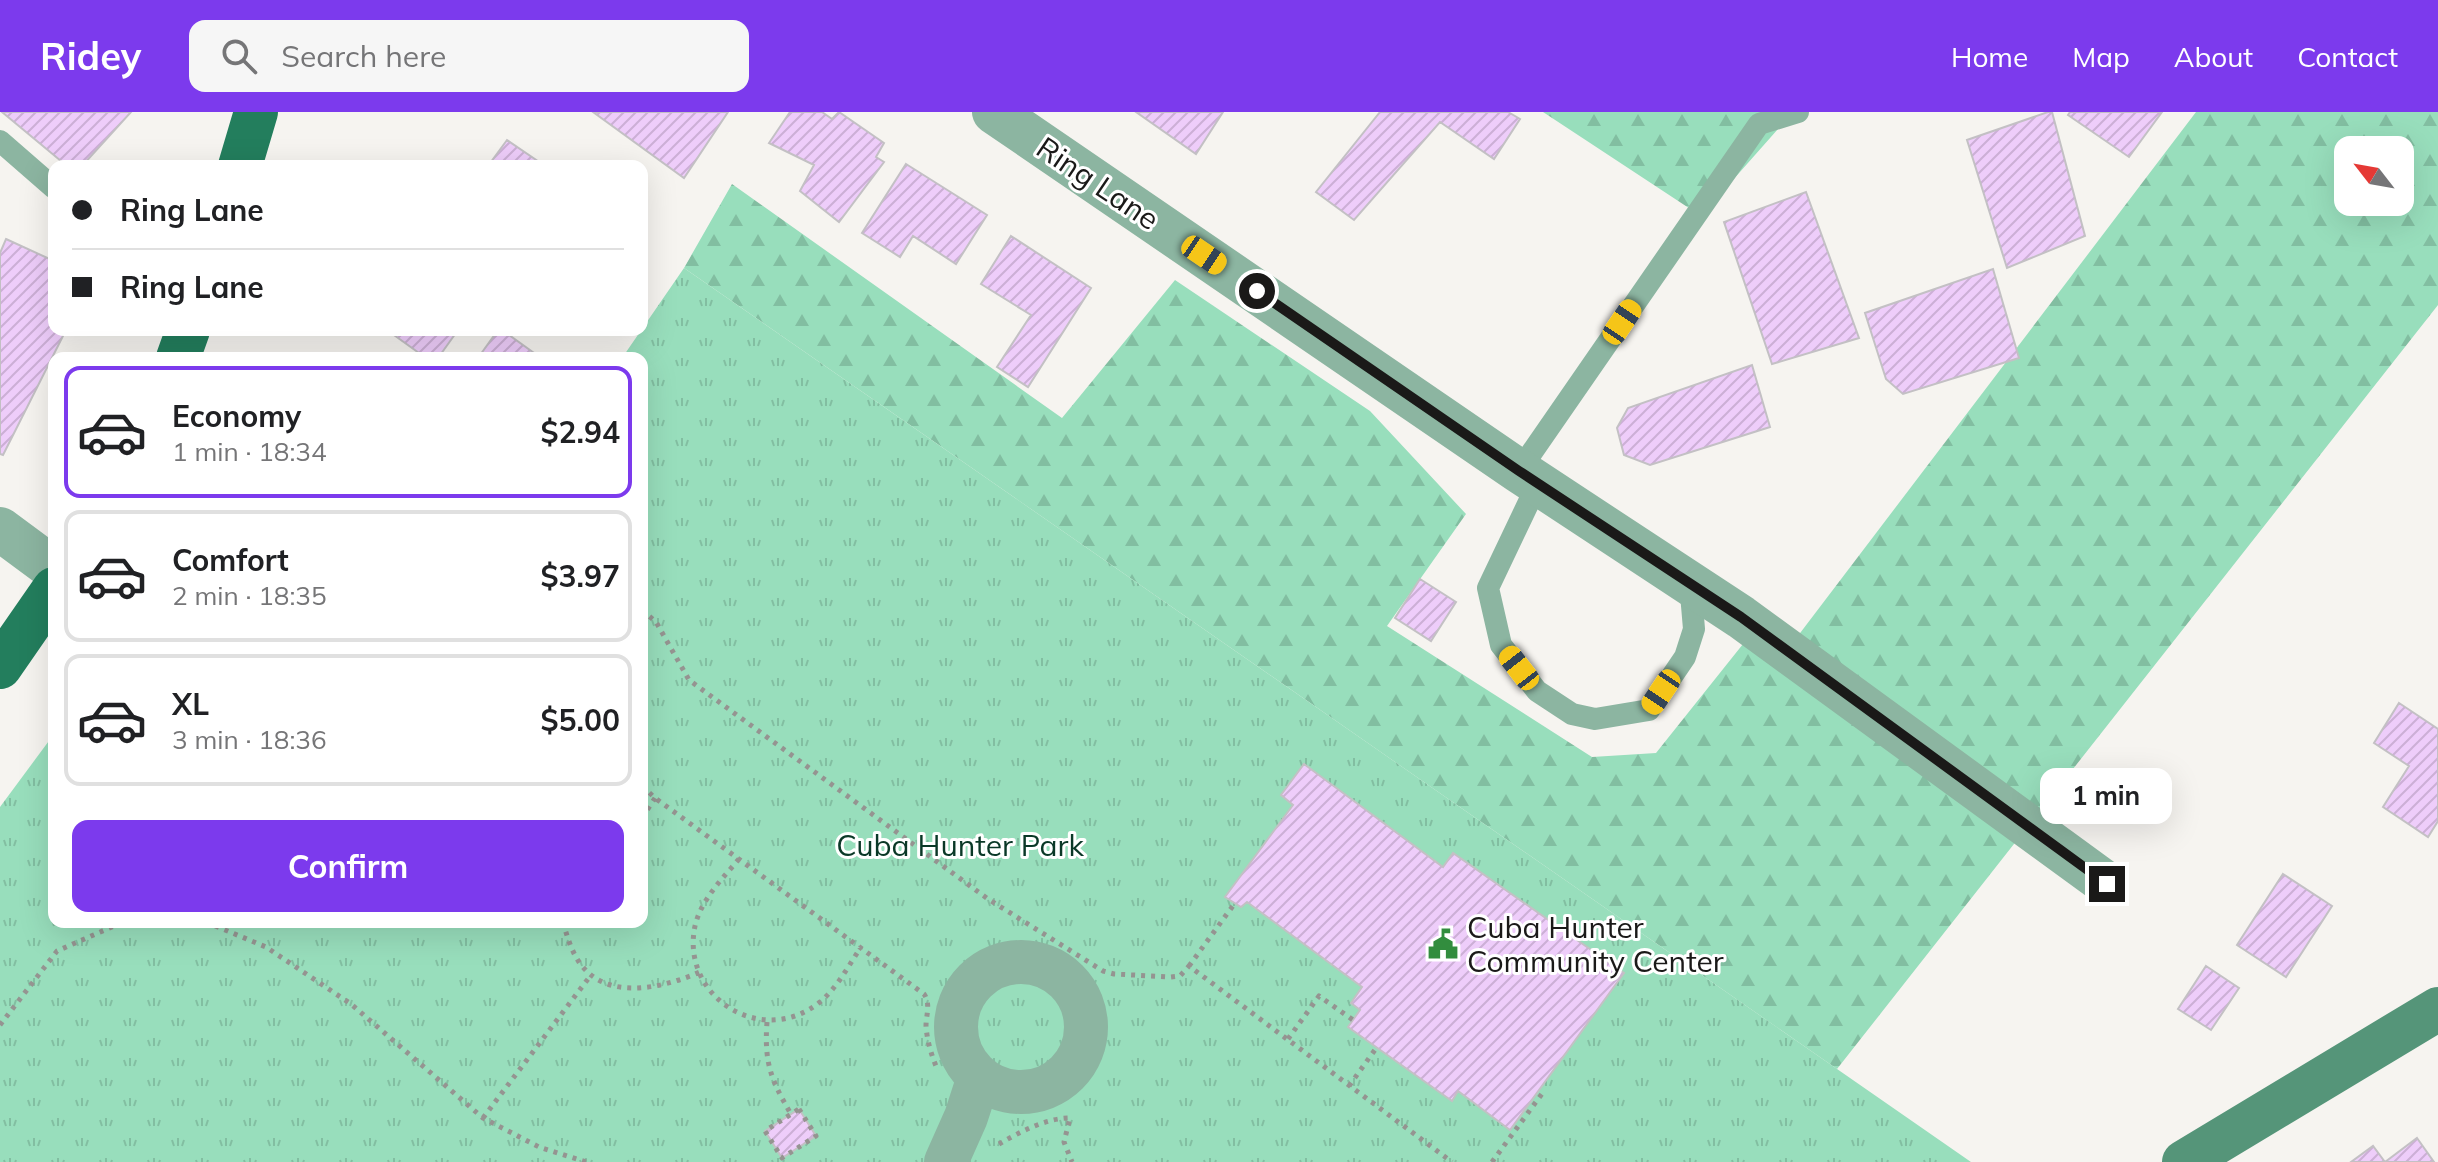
<!DOCTYPE html>
<html lang="en">
<head>
<meta charset="utf-8">
<style>
  :root { --surface:#fff; --page:#f6f6f6; --text:#202124; --muted:#757577; --line:#e0e0e0; --accent:#7c3aed }
  body { margin:0; font-family:Mulish,sans-serif; background:var(--page); color:var(--text); height:100vh; display:flex; flex-direction:column; font-size:30px; white-space:nowrap }
  * { box-sizing:border-box; margin:0 }
  p { font-size:26px; color:var(--muted) }
  .icon { flex:none; width:44px; height:44px; fill:none; stroke:currentColor; stroke-width:2; stroke-linecap:round; stroke-linejoin:round }
  .map { position:relative; flex:1; overflow:hidden }
  .drawer { position:absolute; left:48px; top:240px; width:600px; height:576px; display:flex; flex-direction:column; background:var(--surface); border-radius:16px; box-shadow:0 8px 32px #0002 }
  .drawer>* { flex:none }
  .top-card { position:absolute; left:48px; top:48px; width:600px; height:176px; border-radius:16px; box-shadow:0 8px 32px #0002; display:grid; align-content:center; height:176px; padding:0 24px; background:var(--surface) }
  .needle { width:52px; rotate:301deg }
  .fabs { position:absolute; left:2334px; top:24px; display:grid; gap:16px }
  .fabs a { display:grid; place-items:center; width:80px; height:80px; border-radius:16px; background:var(--surface); box-shadow:0 8px 32px #0002; font-size:40px }
  .end { position:absolute; width:36px; height:36px; margin:-18px; border:10px solid #1a1918; background:#fff; box-shadow:0 0 0 4px #fff }
  .from { border-radius:50% }
  .bubble { position:absolute; height:56px; border-radius:16px; background:var(--surface); box-shadow:0 8px 32px #0002; font-size:26px; font-weight:700; line-height:56px; text-align:center }
  .car { position:absolute; width:24px; height:48px; margin:-24px -12px; border-radius:10px; box-shadow:0 0 6px 2px #0007; background:linear-gradient(#f5c518 24%,#345 0 40%,#f5c518 0 76%,#345 0 86%,#f5c518 0) }
  .top-card b { display:flex; align-items:center; gap:28px; height:76px; font-size:30px }
  .top-card b+b { border-top:2px solid var(--line) }
  .top-card i { width:20px; height:20px; background:var(--text) }
  ul { padding:14px 0 0; list-style:none }
  li { display:flex; align-items:center; gap:24px; height:132px; margin:0 16px 12px; padding:0 8px; border:4px solid var(--line); border-radius:16px }
  li div { flex:1 }
  li b { display:block; font-size:30px }
  li em { font-style:normal; font-weight:700 }
  li.active { border-color:var(--accent) }
  li>.icon { width:72px; height:72px; stroke-width:1.5 }
  .cta { display:flex; gap:16px; margin-top:auto; padding:16px 24px }
  .cta a { flex:1; height:92px; border-radius:16px; background:var(--accent); color:#fff; font-size:32px; font-weight:700; line-height:92px; text-align:center }
  header { display:flex; align-items:center; gap:48px; box-sizing:border-box; height:112px; padding:0 40px; background:var(--accent); color:#fff }
  header strong { font-size:38px }
  nav { display:flex; gap:44px; margin-inline-start:auto; font-size:28px }
  .search { width:560px; height:72px; background:var(--page); display:flex; align-items:center; gap:20px; box-sizing:border-box; padding:0 28px; border-radius:16px; color:var(--muted); font-size:30px }
  .map>svg:first-child { display:block }
  .forest { fill:url(#forest-firs); fill-rule:evenodd }
  .park { fill:url(#park-tufts) }
  .building { fill:url(#building-hatch); stroke:#c3c0c4; stroke-width:2 }
  .lines { fill:none; stroke-linecap:round; stroke-linejoin:round }
  .path { stroke:#959491; stroke-width:5; stroke-dasharray:4 6; stroke-linecap:butt }
  .lane { stroke:#8cb5a1; stroke-width:22 }
  .street { stroke:#8cb5a1; stroke-width:44 }
  .secondary { stroke:#559579; stroke-width:44 }
  .primary { stroke:#237e5d; stroke-width:44 }
  .route { stroke:#1a1918; stroke-width:10 }
  .labels { text-anchor:middle; dominant-baseline:central; stroke-width:6; stroke-linejoin:round; paint-order:stroke }
  .street-label { font-size:30px; fill:#1a1918; stroke:#fff }
  .park-label { font-size:30px; fill:#0a3827; stroke:#fff }
  .poi-label { font-size:30px; fill:#1a1918; stroke:#fff; text-anchor:start }
</style>
</head>
<body>
<header>
<strong>Ridey</strong>
<div class="search"><svg class="icon" aria-label="search" viewBox="0 0 24 24"><circle cx="10" cy="10" r="6"/><path d="M15 15l6 6"/></svg>Search here</div>
<nav><a>Home</a><a>Map</a><a>About</a><a>Contact</a></nav>
</header>
<div class="map">
<svg width="2438" height="1050" viewBox="0 0 2438 1050">
  <defs>
    <pattern id="forest-firs" width="22" height="20" patternUnits="userSpaceOnUse" patternTransform="scale(2)"><rect width="22" height="20" fill="#98debc"/><path d="M5 1l3.5 6h-7zM16 11l3.5 6h-7z" fill="#82bea1"/></pattern>
    <pattern id="park-tufts" width="24" height="20" patternUnits="userSpaceOnUse" patternTransform="scale(2)"><rect width="24" height="20" fill="#98debc"/><path d="M3 7l-1-3M5 7V3M7 7l1-3M15 17l-1-3M17 17v-4M19 17l1-3" fill="none" stroke="#82bea1"/></pattern>
    <pattern id="building-hatch" width="6" height="6" patternUnits="userSpaceOnUse" patternTransform="scale(2)"><rect width="6" height="6" fill="#eecdfa"/><path d="M-1 1l2-2M0 6l6-6M5 7l2-2" fill="none" stroke="#ccafd6"/></pattern>
  </defs>
  <rect width="100%" height="100%" fill="#f6f4f0"/>
  <path class="forest" d="M1543,0H1793L1701,104Z
    M2196,0H2438V193L1837,957L684,156L732,72L1062,306L1175,168L1370,299L1466,402L1387,514L1592,645L1656,641L1747,527L1791,533ZM2348,38H2400V90H2348Z"/>
  <path class="park" d="M684,156L1971,1050H0V695L54,622V810H642V246H622Z"/>
  <path class="building" d="M2,0H131L82,54H67Z
    M593,0H728L684,66Z
    M790,0H822L832,7L839,0L884,31L876,45L884,50L839,110L800,79L814,53L769,31Z
    M1136,0H1223L1196,42Z
    M1380,0H1508L1520,7L1494,47L1440,10L1354,108L1316,80Z
    M2048,0H2052L2085,124L2007,156L1967,28Z
    M2070,0H2162L2129,45L2068,3Z
    M507,28L545,54H488Z
    M906,52L987,103L956,152L913,124L900,145L862,121Z
    M1806,80L1859,226L1772,252L1724,110Z
    M1011,124L1091,176L1028,275L997,255L1031,203L981,172Z
    M6,127L54,149V218H66L3,343L0,342V141Z
    M1993,157L2019,246L1903,282L1886,267L1865,201Z
    M387,218H458L438,246H426Z
    M498,218H502L541,246H478Z
    M1752,253L1770,315L1650,353L1624,343L1617,316L1628,296Z
    M1420,467L1456,490L1431,529L1395,506Z
    M2399,591L2438,617V709L2428,725L2383,695L2409,654L2374,631Z
    M1304,652L1443,755L1453,741L1624,861L1510,1018L1458,979L1452,989L1348,915L1360,898L1351,891L1362,875L1247,790L1241,795L1225,785L1293,693L1281,683Z
    M2283,762L2332,794L2286,865L2237,833Z
    M2206,854L2239,876L2211,918L2178,897Z
    M799,997L816,1024L782,1046L765,1019Z
    M2417,1026L2434,1050H2351L2373,1034L2385,1050Z"/>
  <g class="lines">
    <path class="path" d="M642,498L656,510L689,568L988,787L1103,859L1114,862L1171,865L1180,864L1189,854L1452,1050
      M642,674L655,686L924,882C931,892 926,903 926,914C927,929 932,945 938,959
      M642,706L655,686
      M739,747C722,767 701,788 695,814C680,885 762,937 820,890C837,876 849,853 861,835
      M206,810L266,835L351,892L483,1006L539,1035L586,1050
      M563,810C567,824 571,838 579,850C606,890 663,876 700,860
      M1189,854L1235,791
      M767,910C764,951 771,968 791,1002
      M0,913L57,839L123,810
      M1288,927L1319,884L1353,908
      M1349,974L1377,935
      M799,997L816,1024L782,1046L765,1019Z
      M483,1006L591,863
      M999,1032C1020,1020 1046,1006 1070,1006L1064,1030L1072,1050
      M1492,1050L1544,979"/>
    <path class="lane" d="M0,29L54,76
      M1519,359L1759,12L1798,0
      M1538,371L1488,476L1501,533L1537,579L1572,602L1595,607L1649,598L1685,545L1694,517L1690,470"/>
    <path class="street" d="M994,0L1519,359L1741,505L2107,772
      M0,417L54,457
      M956 915a65 65 0 1 1 130 0a65 65 0 1 1-130 0Z
      M946,1050L966,1005L979,965"/>
    <path class="secondary" d="M2184,1050L2438,897"/>
    <path class="primary" d="M240,54L256,0
      M178,246L188,218
      M0,555L54,477"/>
  </g>
  <g class="lines">
    <path class="route" d="M1257,179L1519,359L1741,505L2107,772"/>
  </g>
  <defs>
    <g id="civic-bare" transform="scale(2.4)"><path d="M-.6-6.5H3V-4.5H.6V-3L4-1V1h2V6H-6V1h2V-1L-.6-3ZM-1.2 2.5V6h2.4V2.5Z" fill="#328d3e" stroke="#fff" stroke-width="2.5" paint-order="stroke"/></g>
  </defs>
  <g fill-rule="evenodd">
    <use href="#civic-bare" x="1443" y="832"/>
  </g>
  <g class="labels">
    <g class="street-label">
      <text transform="translate(1098 71) rotate(34)">Ring Lane</text>
    </g>
    <g class="park-label">
      <text x="960" y="733">Cuba Hunter Park</text>
    </g>
    <g class="poi-label">
      <text x="1467" y="815">Cuba Hunter<tspan x="1467" dy="34">Community Center</tspan></text>
    </g>
  </g>
</svg>
<div class="fabs">
<a><svg class="needle" viewBox="-14 -14 28 28"><path d="M0-13l5 13h-10z" fill="#e53935"/><path d="M0 13l5-13h-10z" fill="#757577"/></svg></a>
</div>
<i class="end from" style="left:1257px;top:179px"></i>
<i class="end" style="left:2107px;top:772px"></i>
<div class="bubble" style="left:2040px;top:656px;width:132px">1 min</div>
<i class="car" style="left:1204px;top:143px;rotate:124deg"></i>
<i class="car" style="left:1622px;top:210px;rotate:34deg"></i>
<i class="car" style="left:1519px;top:556px;rotate:322deg"></i>
<i class="car" style="left:1661px;top:580px;rotate:214deg"></i>
<div class="top-card">
<b><i class="from"></i>Ring Lane</b>
<b><i></i>Ring Lane</b>
</div>
<section class="drawer">
<ul>
<li class="active"><svg class="icon" aria-label="car" viewBox="0 0 24 24"><path d="M5 17H2v-5l4-1 3-4h7l3 4 3 1v5h-3M9 17h6M6 11h13"/><circle cx="7" cy="17" r="2"/><circle cx="17" cy="17" r="2"/></svg><div><b>Economy</b><p>1 min · 18:34</p></div><em>$2.94</em></li>
<li><svg class="icon" aria-label="car" viewBox="0 0 24 24"><path d="M5 17H2v-5l4-1 3-4h7l3 4 3 1v5h-3M9 17h6M6 11h13"/><circle cx="7" cy="17" r="2"/><circle cx="17" cy="17" r="2"/></svg><div><b>Comfort</b><p>2 min · 18:35</p></div><em>$3.97</em></li>
<li><svg class="icon" aria-label="car" viewBox="0 0 24 24"><path d="M5 17H2v-5l4-1 3-4h7l3 4 3 1v5h-3M9 17h6M6 11h13"/><circle cx="7" cy="17" r="2"/><circle cx="17" cy="17" r="2"/></svg><div><b>XL</b><p>3 min · 18:36</p></div><em>$5.00</em></li>
</ul>
<div class="cta"><a>Confirm</a></div>
</section>
</div>
</body>
</html>
